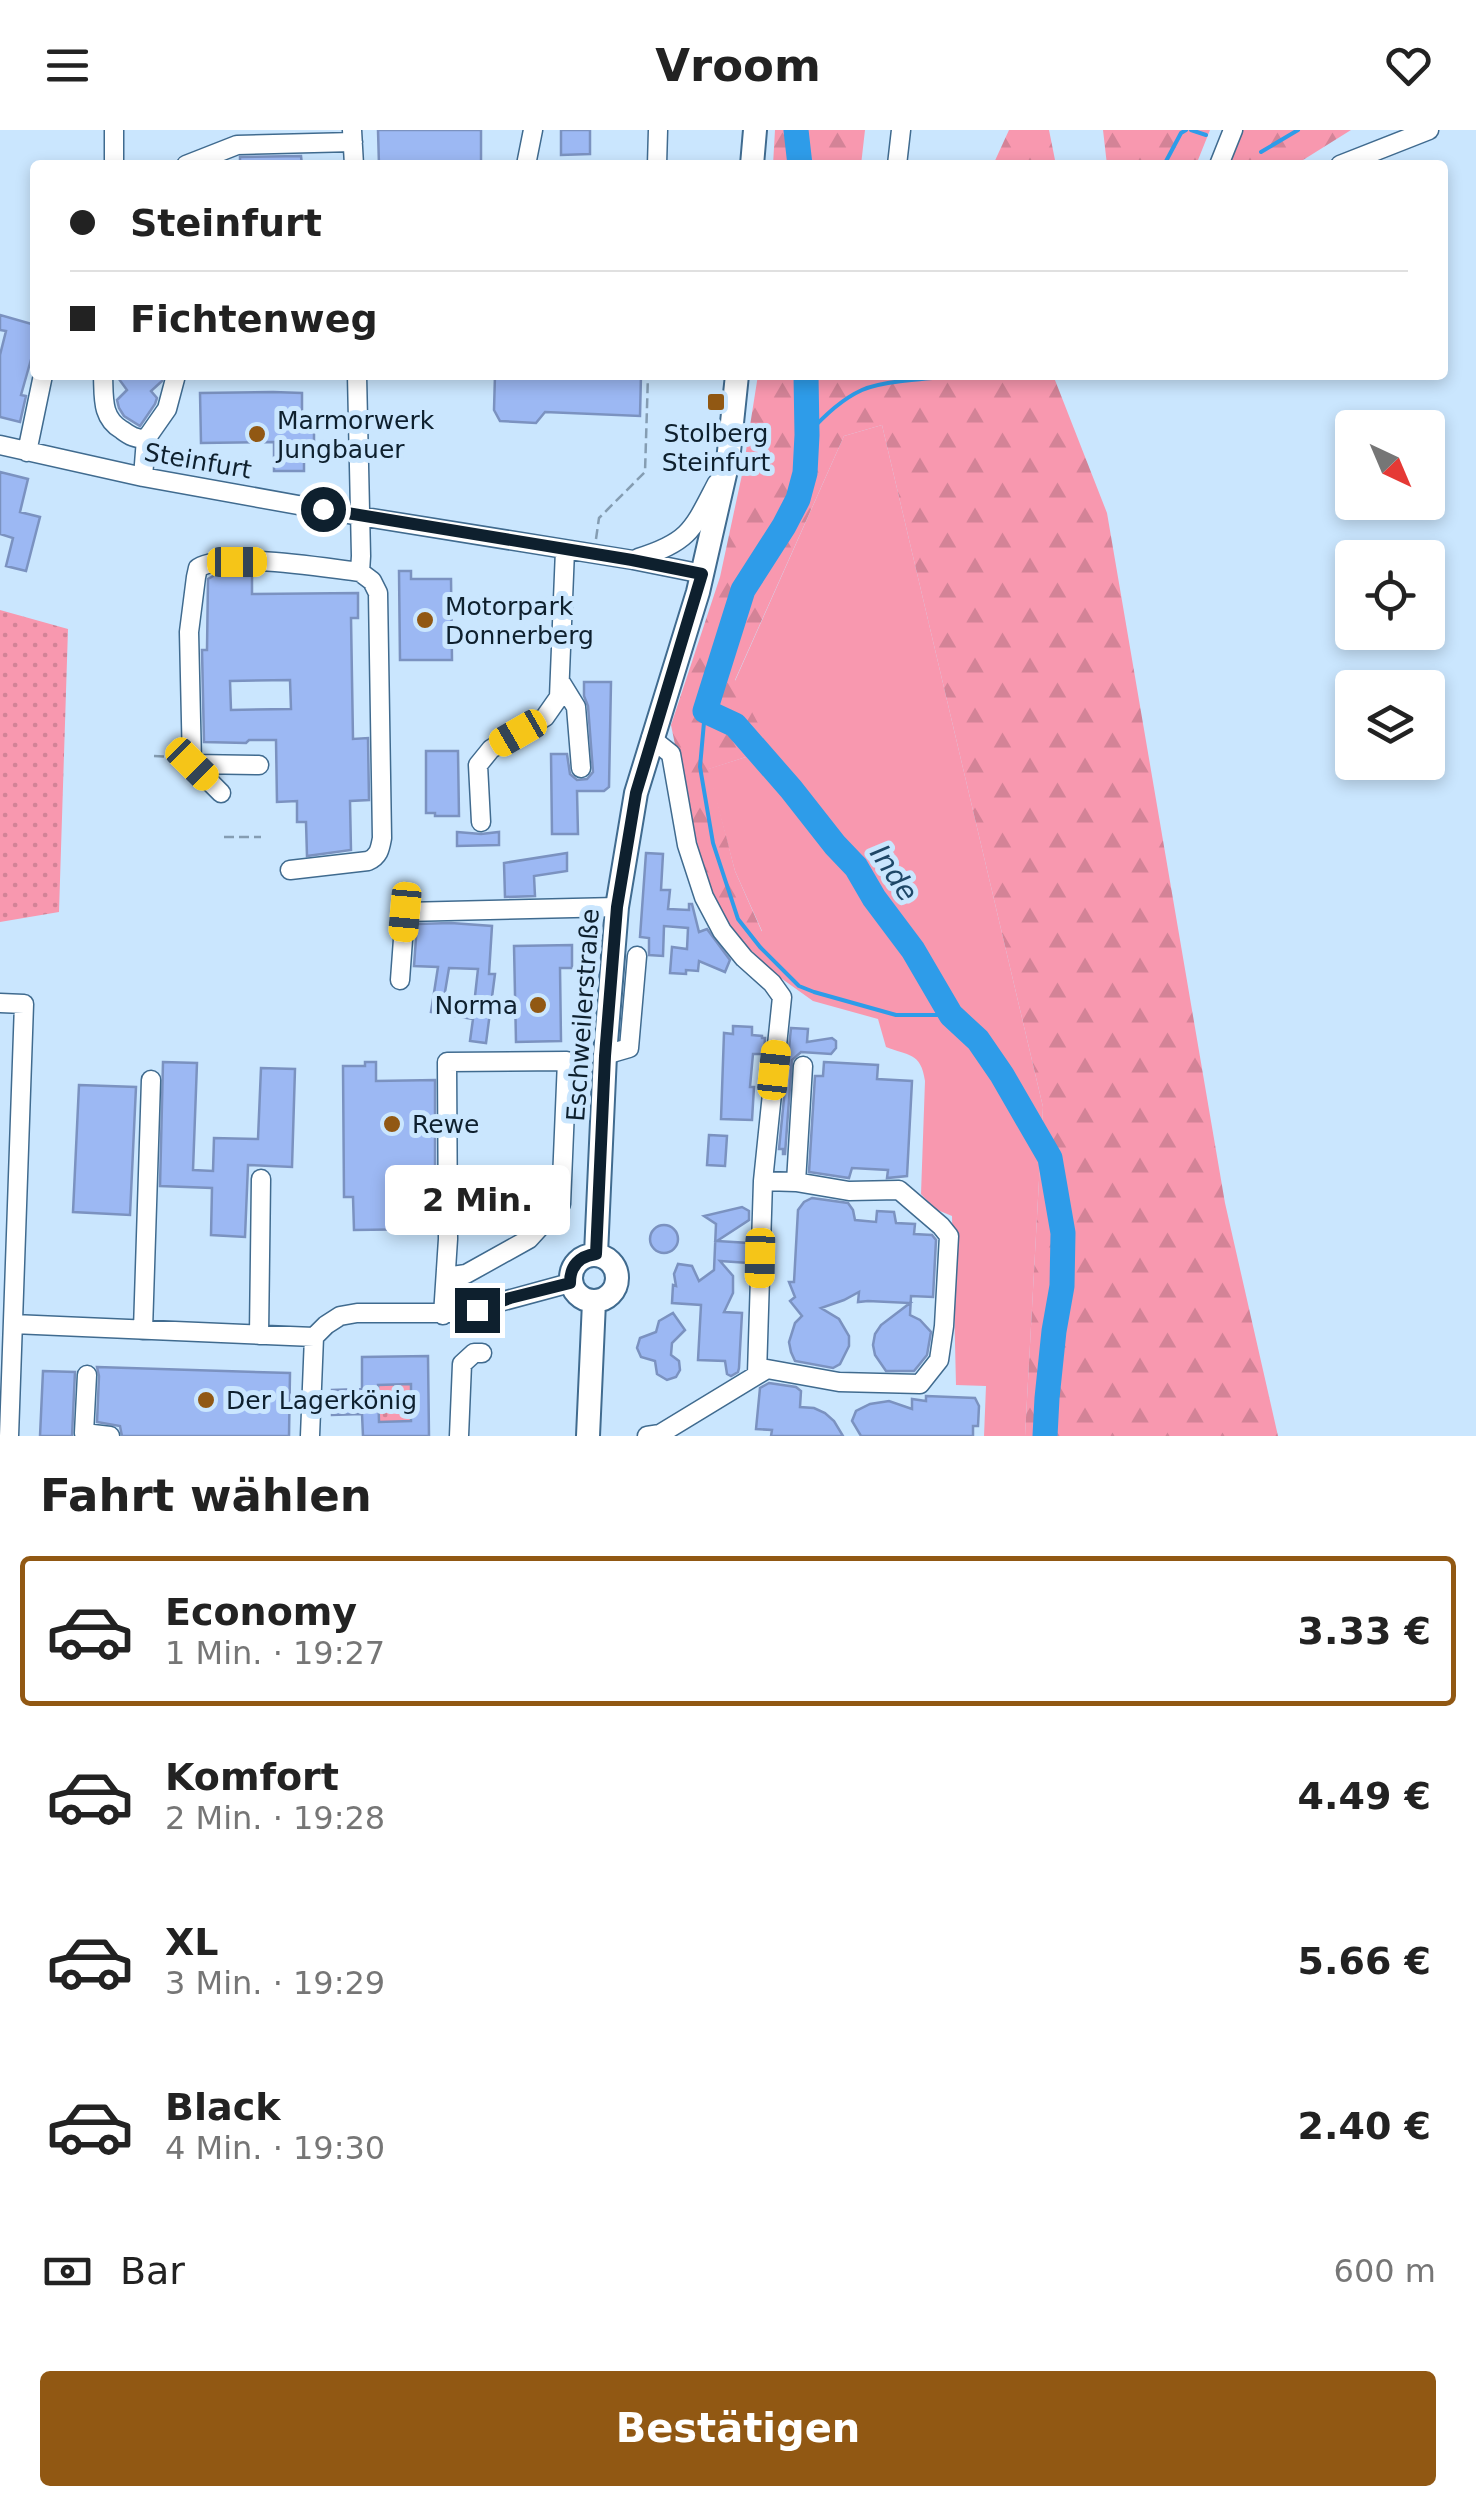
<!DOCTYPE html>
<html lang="de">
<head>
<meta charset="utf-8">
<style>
  :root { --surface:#fff; --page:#f2f2f2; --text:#222; --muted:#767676; --line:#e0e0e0; --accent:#915813 }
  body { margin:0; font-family:"DejaVu Sans",sans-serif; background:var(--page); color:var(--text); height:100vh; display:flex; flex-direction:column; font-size:38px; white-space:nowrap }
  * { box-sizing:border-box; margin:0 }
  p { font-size:32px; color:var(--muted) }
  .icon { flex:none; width:55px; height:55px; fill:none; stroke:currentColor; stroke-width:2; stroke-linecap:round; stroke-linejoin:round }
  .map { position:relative; height:1306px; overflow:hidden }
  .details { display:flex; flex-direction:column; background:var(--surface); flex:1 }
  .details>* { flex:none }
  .banner { position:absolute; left:30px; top:30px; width:1418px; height:220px; border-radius:10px; box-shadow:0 5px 15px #0003; display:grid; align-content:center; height:220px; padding:0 40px; background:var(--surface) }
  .needle { width:65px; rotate:136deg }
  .fabs { position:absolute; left:1335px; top:280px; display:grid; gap:20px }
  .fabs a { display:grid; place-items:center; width:110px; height:110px; border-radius:10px; background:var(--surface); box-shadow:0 5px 15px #0003; font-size:50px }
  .end { position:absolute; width:45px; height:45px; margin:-22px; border:12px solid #0e202e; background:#fff; box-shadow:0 0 0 5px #fff }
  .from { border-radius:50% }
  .bubble { position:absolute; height:70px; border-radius:10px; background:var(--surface); box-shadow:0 5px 15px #0003; font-size:32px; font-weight:700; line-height:70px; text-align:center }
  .car { position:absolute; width:30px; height:60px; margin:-30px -15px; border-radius:12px; box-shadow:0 0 8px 2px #0007; background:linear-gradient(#f5c518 24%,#345 0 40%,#f5c518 0 76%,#345 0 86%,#f5c518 0) }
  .banner b { display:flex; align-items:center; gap:35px; height:95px; font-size:38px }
  .banner b+b { border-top:2px solid var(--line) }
  .banner i { width:25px; height:25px; background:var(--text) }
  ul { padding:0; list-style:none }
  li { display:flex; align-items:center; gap:30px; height:150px; margin:0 20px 15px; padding:0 20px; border:5px solid transparent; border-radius:10px }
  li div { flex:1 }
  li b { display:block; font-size:38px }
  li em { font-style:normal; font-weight:700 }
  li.active { border-color:var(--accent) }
  li>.icon { width:90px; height:90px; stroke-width:1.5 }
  h2 { padding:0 40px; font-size:45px; line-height:120px }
  .pay { display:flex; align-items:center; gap:25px; height:110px; padding:0 40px; font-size:38px }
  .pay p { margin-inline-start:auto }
  .button { display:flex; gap:20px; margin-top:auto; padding:20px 40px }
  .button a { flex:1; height:115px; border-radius:10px; background:var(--accent); color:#fff; font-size:40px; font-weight:700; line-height:115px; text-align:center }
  header { display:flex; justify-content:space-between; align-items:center; height:130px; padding:0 40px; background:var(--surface); font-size:45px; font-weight:700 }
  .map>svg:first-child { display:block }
  .grass { fill:#f898af }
  .forest { fill:url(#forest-firs) }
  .park { fill:url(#park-dots) }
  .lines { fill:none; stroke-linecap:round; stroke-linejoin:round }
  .stream { stroke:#2e9ce9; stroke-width:4 }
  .river { stroke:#2e9ce9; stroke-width:25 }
  .building { fill:#9cb8f3; stroke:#7b92c0; stroke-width:2.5; fill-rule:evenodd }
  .minor-casing { stroke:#406b8f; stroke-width:21 }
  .major-casing { stroke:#406b8f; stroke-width:26 }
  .path { stroke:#859db2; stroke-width:2.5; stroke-dasharray:10 5; stroke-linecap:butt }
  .minor { stroke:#fff; stroke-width:18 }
  .major { stroke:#fff; stroke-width:22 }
  .route { stroke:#0e202e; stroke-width:12 }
  .poi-dot { fill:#915813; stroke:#cae6fe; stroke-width:4 }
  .labels { text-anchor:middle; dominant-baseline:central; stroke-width:10; stroke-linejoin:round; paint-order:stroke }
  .poi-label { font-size:25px; fill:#0e202e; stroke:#cae6fe; text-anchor:start }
  .street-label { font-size:25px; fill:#0e202e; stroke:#cae6fe }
  .water-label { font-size:28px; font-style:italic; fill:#1e4767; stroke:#cae6fe }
</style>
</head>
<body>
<header><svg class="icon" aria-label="menu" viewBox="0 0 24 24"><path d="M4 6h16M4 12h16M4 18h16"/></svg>Vroom<svg class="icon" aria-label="heart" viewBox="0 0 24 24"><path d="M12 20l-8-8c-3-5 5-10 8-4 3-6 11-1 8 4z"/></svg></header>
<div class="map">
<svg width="1476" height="1306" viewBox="0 0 1476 1306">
  <defs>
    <pattern id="forest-firs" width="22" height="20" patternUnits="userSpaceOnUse" patternTransform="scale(2.5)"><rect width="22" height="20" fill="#f898af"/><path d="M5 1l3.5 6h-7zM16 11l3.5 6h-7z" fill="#d38397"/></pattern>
    <pattern id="park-dots" width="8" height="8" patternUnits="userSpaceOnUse" patternTransform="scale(2.5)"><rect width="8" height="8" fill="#f898af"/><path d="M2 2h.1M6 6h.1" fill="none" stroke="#d38397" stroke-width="1.8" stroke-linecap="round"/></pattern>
  </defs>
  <rect width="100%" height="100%" fill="#cae6fe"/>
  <path class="grass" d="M882,295L1043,977L1025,1306H984L986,1256L956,1255L952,1086L935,1079L921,1064L925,951C921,922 908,926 886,917L878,889L813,871L778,846L742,812L762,801L735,741L708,639L746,627L735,551L844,306Z"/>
  <path class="forest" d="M775,0H865L861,35H773Z
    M1009,0H1049L1056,35H993Z
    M1103,0H1210L1196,35H1107Z
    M1240,0H1351L1295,35H1227Z
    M758,245H1053L1107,383L1225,1073L1278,1306H1025L1043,977L882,295L844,306L735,550L768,612L746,627L709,639L735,741L762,802L742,812L729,797L712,764L695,712L671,595L720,447L743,340Z"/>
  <path class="park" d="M0,480L68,499L59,782L0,792Z
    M411,1254V1291L379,1292L378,1255Z"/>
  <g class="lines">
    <path class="stream" d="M1191,0L1206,5
      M1261,22L1298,0
      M1164,35L1181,3L1186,0
      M807,305C821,289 842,269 862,260C886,249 945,248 973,245
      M705,581L700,637L713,713L738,789L760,817L799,856L814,862L896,885H951"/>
    <path class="river" d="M796,0L800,35
      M806,245L807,305L805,343L798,369L784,396L743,460L705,581L735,595L791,659L835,715L856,737L874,768L913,820L951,885L978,910L1002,945L1050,1028L1063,1103L1062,1156L1054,1201L1047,1268L1045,1306"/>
  </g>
  <path class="building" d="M378,0H481V35H379Z
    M561,0H590V24L561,25Z
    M301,26L302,35H240V27Z
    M0,185L35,195V227L32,226L21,265L26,266L20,292L0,287V225L6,201L0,200Z
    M116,245H163L162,251L151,261L157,268L155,274L140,296L124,286L119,278L117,270L127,260Z
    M495,245H641L640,286L545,282L536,293L500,291L494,280Z
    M273,262L302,263V296H314V327H304V341H274V312L201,313L200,263Z
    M0,342L28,349L20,382L40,387L26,441L6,436L13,408L0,404Z
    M399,441H411V449H451L452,530H400Z
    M231,443H252V464L358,463V488H351L353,609L368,608L369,670L350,671L351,720L307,726L306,692H297V671L277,672L276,610H249L246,613L204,612L202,520H207L208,449L215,445ZM290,550L291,579L231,580L230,551Z
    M584,552H611L609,657L604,661H577L578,704H552L551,624H567L570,644L577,650L587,649L593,642L588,576L584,566Z
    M426,621H458L459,686H435V683H426Z
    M457,702L481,704L499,702V715L457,716Z
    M567,723V741L534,746L535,766L505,767L504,733Z
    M646,723L663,724L661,760H670L668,779L689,780V774H692L699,802L707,799L730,830L725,842L699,831L698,841L686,840V844L670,843L672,817L687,819L688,798L664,796L663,826L649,825V808L640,807Z
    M451,793L492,796L489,844H495L486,913L470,911L473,889L431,882L438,837L414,836L417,794ZM449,838L478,839L474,875L444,868Z
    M572,815V838H560L561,911L516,912L514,816Z
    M733,896L752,897V905L762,906V908H765L764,924H753L750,957H754L752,990L721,989L724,903L733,904Z
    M791,898L808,899L807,912L832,908L836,911V918L831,924L801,922L792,930L785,1024H783V1019H779Z
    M163,932L197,933L193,1040L213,1041L214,1008L258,1009L261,938L295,939L292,1037L248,1035L245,1107L211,1105L212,1058L160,1056Z
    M365,932H376V951L435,950V1038H430V1099L354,1100L353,1067H344L343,936H365Z
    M824,932L878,935L877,949L912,951L907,1046L887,1048L888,1040L852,1038L849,1048L809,1042L815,946H823Z
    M79,955L136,957L130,1085L73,1082Z
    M709,1005L727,1006L725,1036L707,1035Z
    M812,1068L848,1073L853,1080L855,1090L876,1092L877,1081L894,1082L896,1093L915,1094L914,1104L932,1105L936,1110L933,1167L911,1166L910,1185L920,1190L931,1202L927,1225L914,1241H886L875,1225L873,1215L875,1204L881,1195L910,1173L868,1171L858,1172L859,1162L844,1170L821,1178L839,1189L849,1206V1216L840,1234L833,1238L795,1231L791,1222L789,1212L795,1193L802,1186L790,1171L795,1167L789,1152H794L798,1080L804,1072Z
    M742,1077L749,1081V1090L717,1111L749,1113L748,1133L720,1131L733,1146V1163L724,1182L742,1183L739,1238L738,1242L731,1246L727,1244L725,1231L698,1230L701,1175L672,1173L673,1155L676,1156L674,1144L678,1134L692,1136L699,1151L714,1140L716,1094L704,1086Z
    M650 1109a14 14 0 1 1 28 0a14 14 0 1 1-28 0Z
    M673,1183L685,1200L672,1213L671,1225L679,1231L680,1240L676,1247L667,1250L657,1244L655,1231L641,1227L637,1218L640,1208L656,1202L659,1191Z
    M428,1226L429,1306H363L362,1284L332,1285V1260L362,1259V1227ZM411,1254V1291L379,1292L378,1255Z
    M97,1237L290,1243L289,1306H122L120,1296L97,1292L99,1246Z
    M43,1241L75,1242L72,1306H40Z
    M769,1253L796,1257L801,1261L800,1277L814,1278L825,1283L834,1291L843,1306H771L772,1300L756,1299L760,1258Z
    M926,1266L975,1268L979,1276L978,1296H973V1306H861L852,1291L856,1281L870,1274L889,1271L912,1279V1269L926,1271Z"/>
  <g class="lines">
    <g class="minor-casing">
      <path id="minor" d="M352,0L354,35
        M114,35V0
        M186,35L237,15L353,12
        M526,35L533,0
        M657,35L658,0
        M897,35L901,0
        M1219,35L1233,0
        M1340,35L1429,0
        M103,245C104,267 101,288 122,300C130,306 136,309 146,309
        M0,315L143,347L359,386L633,430L703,444
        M27,322L43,245
        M143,347L146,309L167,279L176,245
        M638,428C690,412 693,399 717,353
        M560,551L576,577L581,638
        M192,634L221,663
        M259,635L192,634L189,502L196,447L198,438C227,421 324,438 360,442L361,426L357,245
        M481,692L478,635L491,619L545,587L559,567L565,420
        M290,740L368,731C379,726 380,719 382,708L378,463L372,451L360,442
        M400,850L405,782L617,777
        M0,873L24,874L9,1306
        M605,925L629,918L637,826
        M796,1052L803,936
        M448,1078L561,1074
        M443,1185L448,1109L447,932L567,931L561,1074L529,1109L466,1144L446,1147
        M13,1194L314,1207
        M143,1200L151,950
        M259,1205L261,1049
        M757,1244L763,1051
        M87,1245L84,1303L110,1306
        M310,1306L314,1207L326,1195L340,1186L357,1183H459L570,1153
        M459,1306L462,1234L474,1223H482
        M647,1306L660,1304L767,1239L839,1252L920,1254L939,1230L944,1196L949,1106L941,1096L899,1060L849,1061L796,1052L763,1051L782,867L772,853L744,828L722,801L704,767L687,715L671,624L651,608"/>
    </g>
    <g class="major-casing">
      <path id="major" d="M752,35L755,0
        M596,1124L605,925L617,777L636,663L698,462L728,331L737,245
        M571 1148a23 23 0 1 1 46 0a23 23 0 1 1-46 0Z
        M588,1306L594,1172"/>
    </g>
    <path class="path" d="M596,409L599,388L645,342L648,245
      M154,626L175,627
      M224,707H261"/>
    <use href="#minor" class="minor"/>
    <use href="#major" class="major"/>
  </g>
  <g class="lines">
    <path class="route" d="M323,379L632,430L702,444L636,663L617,777L605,926L596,1124C579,1126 570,1136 570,1153L510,1168L477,1180"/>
  </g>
  <g class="poi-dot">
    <rect x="706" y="262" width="20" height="20" rx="5"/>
    <circle cx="257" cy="304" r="10"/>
    <circle cx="425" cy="490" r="10"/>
    <circle cx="538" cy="875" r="10"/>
    <circle cx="392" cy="994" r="10"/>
    <circle cx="206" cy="1270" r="10"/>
  </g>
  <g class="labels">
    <g class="poi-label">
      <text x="277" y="290">Marmorwerk<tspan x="277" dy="29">Jungbauer</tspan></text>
      <text x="716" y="303" text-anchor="middle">Stolberg<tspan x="716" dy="29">Steinfurt</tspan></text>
      <text x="445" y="476">Motorpark<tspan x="445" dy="29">Donnerberg</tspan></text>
      <text x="518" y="875" text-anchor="end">Norma</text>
      <text x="412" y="994">Rewe</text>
      <text x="226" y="1270">Der Lagerkönig</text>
    </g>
    <g class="street-label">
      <text transform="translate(198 331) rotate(10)">Steinfurt</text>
      <text transform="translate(583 885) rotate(-86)">Eschweilerstraße</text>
    </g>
    <g class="water-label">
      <text transform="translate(894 743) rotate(56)">Inde</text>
    </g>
  </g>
</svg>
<div class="fabs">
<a><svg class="needle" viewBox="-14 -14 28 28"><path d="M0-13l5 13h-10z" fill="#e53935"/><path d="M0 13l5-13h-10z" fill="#767676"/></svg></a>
<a><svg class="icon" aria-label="locate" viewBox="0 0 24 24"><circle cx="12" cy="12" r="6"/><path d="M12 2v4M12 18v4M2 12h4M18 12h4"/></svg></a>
<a><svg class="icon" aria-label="layers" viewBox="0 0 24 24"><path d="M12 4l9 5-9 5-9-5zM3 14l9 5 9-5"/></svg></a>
</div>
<i class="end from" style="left:323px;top:379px"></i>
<i class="end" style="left:477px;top:1180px"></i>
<div class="bubble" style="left:385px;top:1035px;width:185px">2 Min.</div>
<i class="car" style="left:237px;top:432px;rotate:90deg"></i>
<i class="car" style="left:518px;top:603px;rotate:240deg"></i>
<i class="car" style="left:192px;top:634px;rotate:135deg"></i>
<i class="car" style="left:405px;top:782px;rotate:185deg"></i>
<i class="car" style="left:774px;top:940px;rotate:6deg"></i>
<i class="car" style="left:760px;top:1128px;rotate:181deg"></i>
<div class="banner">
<b><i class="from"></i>Steinfurt</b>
<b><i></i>Fichtenweg</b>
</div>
</div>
<section class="details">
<h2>Fahrt wählen</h2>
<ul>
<li class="active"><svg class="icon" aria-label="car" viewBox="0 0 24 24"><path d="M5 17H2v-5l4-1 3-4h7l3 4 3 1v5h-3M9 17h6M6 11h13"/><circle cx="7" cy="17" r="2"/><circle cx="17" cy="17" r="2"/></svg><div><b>Economy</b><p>1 Min. · 19:27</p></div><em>3.33 €</em></li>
<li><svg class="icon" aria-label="car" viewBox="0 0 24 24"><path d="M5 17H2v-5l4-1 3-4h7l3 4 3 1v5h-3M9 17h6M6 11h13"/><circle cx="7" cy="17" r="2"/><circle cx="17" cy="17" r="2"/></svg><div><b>Komfort</b><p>2 Min. · 19:28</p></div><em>4.49 €</em></li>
<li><svg class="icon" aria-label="car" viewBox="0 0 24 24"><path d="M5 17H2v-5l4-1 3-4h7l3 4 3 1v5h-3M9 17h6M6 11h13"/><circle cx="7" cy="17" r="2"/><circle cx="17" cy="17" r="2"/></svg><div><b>XL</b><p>3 Min. · 19:29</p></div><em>5.66 €</em></li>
<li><svg class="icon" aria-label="car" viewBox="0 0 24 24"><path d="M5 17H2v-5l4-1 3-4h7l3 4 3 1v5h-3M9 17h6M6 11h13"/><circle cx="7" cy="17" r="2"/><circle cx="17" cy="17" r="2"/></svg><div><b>Black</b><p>4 Min. · 19:30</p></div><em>2.40 €</em></li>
</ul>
<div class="pay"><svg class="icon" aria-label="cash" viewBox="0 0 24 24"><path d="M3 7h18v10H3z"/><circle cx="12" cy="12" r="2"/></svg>Bar<p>600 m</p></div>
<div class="button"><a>Bestätigen</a></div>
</section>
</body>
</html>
